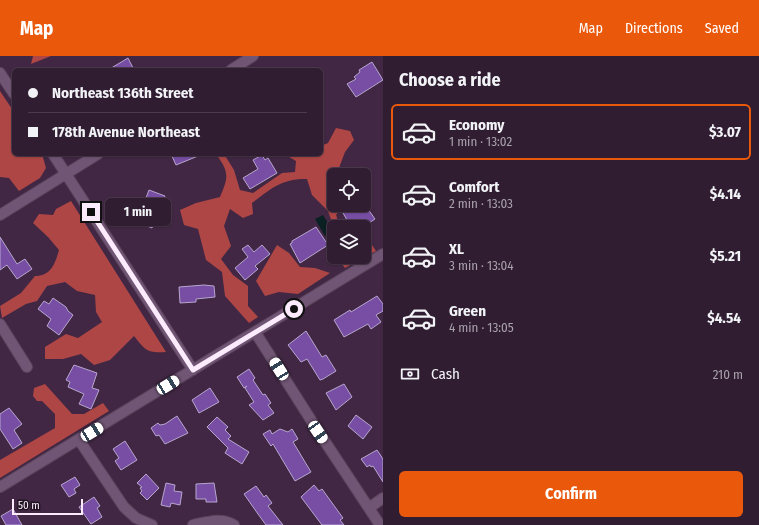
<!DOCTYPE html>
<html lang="en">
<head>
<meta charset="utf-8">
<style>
  :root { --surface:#311d32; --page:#39263a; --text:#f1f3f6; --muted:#a8a2ac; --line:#4c3b4d; --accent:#ea580c }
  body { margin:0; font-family:"Fira Sans Condensed",sans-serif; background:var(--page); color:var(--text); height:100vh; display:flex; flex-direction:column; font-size:15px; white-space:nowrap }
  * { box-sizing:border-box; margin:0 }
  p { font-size:13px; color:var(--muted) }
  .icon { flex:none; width:22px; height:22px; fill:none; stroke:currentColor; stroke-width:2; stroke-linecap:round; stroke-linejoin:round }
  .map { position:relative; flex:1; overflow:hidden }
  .panel { display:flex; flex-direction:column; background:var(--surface); width:376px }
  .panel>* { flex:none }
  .guide { position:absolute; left:12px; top:12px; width:311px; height:88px; border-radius:6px; box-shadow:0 1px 3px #0004,0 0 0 1px var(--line); display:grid; align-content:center; height:88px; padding:0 16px; background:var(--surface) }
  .buttons { position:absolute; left:327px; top:112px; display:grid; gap:8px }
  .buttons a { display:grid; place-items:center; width:44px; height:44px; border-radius:6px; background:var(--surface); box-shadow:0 1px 3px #0004,0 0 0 1px var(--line); font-size:20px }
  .scale { position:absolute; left:12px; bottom:10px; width:71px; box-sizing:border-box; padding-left:4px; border:2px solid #fcebfd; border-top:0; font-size:11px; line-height:14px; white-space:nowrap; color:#fcebfd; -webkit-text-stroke:3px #211522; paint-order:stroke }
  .end { position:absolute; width:18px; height:18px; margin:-9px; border:5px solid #fcebfd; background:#111; box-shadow:0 0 0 2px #111 }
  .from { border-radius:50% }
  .bubble { position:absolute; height:28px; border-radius:6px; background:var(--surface); box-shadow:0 1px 3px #0004,0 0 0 1px var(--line); font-size:13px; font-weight:700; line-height:28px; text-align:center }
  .car { position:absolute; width:12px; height:24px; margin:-12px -6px; border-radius:5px; box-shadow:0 0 3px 1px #0007; background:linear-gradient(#fff 24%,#345 0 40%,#fff 0 76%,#345 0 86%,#fff 0) }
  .guide b { display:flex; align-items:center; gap:14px; height:38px; font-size:15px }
  .guide b+b { border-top:1px solid var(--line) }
  .guide i { width:10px; height:10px; background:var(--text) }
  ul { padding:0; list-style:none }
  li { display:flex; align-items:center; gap:12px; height:56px; margin:0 8px 6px; padding:0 8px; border:2px solid transparent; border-radius:6px }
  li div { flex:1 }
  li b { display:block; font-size:15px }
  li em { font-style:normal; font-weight:700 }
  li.current { border-color:var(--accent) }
  li>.icon { width:36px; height:36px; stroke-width:1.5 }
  h2 { padding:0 16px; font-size:18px; line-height:48px }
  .pay { display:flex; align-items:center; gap:10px; height:44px; padding:0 16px; font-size:15px }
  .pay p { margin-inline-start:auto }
  .button { display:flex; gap:8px; margin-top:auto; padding:8px 16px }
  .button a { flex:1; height:46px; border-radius:6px; background:var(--accent); color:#fff; font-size:16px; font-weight:700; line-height:46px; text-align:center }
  header { display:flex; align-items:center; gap:24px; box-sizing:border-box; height:56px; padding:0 20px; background:var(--accent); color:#fff }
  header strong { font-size:19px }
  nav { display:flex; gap:22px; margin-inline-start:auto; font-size:14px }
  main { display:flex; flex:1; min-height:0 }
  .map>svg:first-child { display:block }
  .forest { fill:#ae4645 }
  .water { fill:#0b2022 }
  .building { fill:#774ea4; stroke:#b7a6ce }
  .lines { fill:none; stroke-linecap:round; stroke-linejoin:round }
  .minor-casing { stroke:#5a445c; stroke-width:12 }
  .minor { stroke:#715574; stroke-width:10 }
  .route { stroke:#fcebfd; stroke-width:5 }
</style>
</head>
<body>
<header>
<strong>Map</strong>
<nav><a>Map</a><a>Directions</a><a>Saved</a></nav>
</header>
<main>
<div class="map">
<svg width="383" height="469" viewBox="0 0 383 469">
  <rect width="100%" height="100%" fill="#412743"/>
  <path class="forest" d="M33,0H51L31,8Z
    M0,35L14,56V98H42L46,112L40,122L19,135L9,122L0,121Z
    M336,72L350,75L354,84L345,96L339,112L344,119H334V149H344L336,159L340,171H334V172L328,155L312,139L307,123C283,122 270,133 252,147L253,158L243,162L230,153L224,170L231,190L221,203L233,219L248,230V250L258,261L249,267L225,240L222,216L206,204L198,173L184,169L180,154L196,147L220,141C229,120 229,116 216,98H224L234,114L240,134L253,137L282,117L295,116L296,105L284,98H321V90L328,87Z
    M71,145L166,296C147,297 146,295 134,280L110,304L94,309L81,298L63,303H45V291L66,278L78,282L102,266L96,256L95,239L77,235L65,226L47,230L37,245L26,248L2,262L0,250L21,237L35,220C51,220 55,208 59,194L48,181L33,167L39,158L53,159L56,153Z
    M364,183H368L376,195L345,212L336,201H364Z
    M277,189L289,197L300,211L315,212L330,217L298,238L279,236L265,240L256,225Z
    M45,328L72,358H84L103,347L109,355L0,422V404L55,372V358L42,345H37L33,340L34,332Z"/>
  <path class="water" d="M323,159L333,175L325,180L315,163Z"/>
  <path class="building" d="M128,2L134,14H108Z
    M372,6L383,24L356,41L347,28L356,23L354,21L360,16L359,14Z
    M171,98H203L176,109Z
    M262,99L265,104L268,102L277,117L250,133L243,122L258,113L253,104Z
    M149,134L165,140L161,150L169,153L164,166L156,163L152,172L132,164L139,149L143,150Z
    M354,149H365L375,163L366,169L363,164L351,171L343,157Z
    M316,171L328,189L300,207L290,188L292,187V185Z
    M0,181L17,208L25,203L32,213L17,223L7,209L0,214Z
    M248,189L254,196L262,189L270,198L255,210L258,213L245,224L235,212L248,201L242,193Z
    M204,229L214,230L215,241L196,243V246L180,247L179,231Z
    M377,240L383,248V255L376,259L381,266L371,273L368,268L344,281L334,264L350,254L351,256Z
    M53,242L66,251L68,255L73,259L59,279L47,270L51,263L38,253L44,245L49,248Z
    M306,275L322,301L326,299L336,315L323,323L320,324L307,303L301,306L288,289Z
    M74,309L97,317L92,332L99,334L91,353L79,348L84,338L68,331L70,326L66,324Z
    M249,313L255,322L253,324L263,339L265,338L271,347L268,349L274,357L263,364L249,349L254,346L245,332L247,330L244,332L237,321Z
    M344,328L352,341L336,354L326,337Z
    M210,332L219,346L199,357L192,344Z
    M9,352L22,368L14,374L22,387L13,393L0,373V358Z
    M356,359L372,371L363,383L348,370Z
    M177,360L188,377L165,388L159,379L156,380L151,372L158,367L160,369L165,368Z
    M217,361L228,371L225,374L231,380L228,383L249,396L242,408L225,397L228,392L207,371Z
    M280,373L288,376L292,373L298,383L293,386L311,416L295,425L273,388L271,390L263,378L270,374L272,378Z
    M125,385L137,404L121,414L115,405L119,402L113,393Z
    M377,394L383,403V426L373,410L371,411L370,409L367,411L361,403Z
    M146,418L159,432L147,444L140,437L142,435L140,432L142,431L137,427Z
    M75,421L80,429L74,433L76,437L69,441L61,429Z
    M166,427L175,429L174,435L182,436L180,449L171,447L170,451L161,449Z
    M214,427L217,446H206V443H196V428Z
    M314,429L319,435L322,433L335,451L343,462L340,464L344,469H322L301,441Z
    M256,430L264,441L266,439L272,447L268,450L283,469H266L258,458L244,438Z
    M94,441L100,450L97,452L102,461L91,468L79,451Z
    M13,453L22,469H6L1,460Z"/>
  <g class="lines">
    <g class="minor-casing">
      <path id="minor" d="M231,14L253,0
        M0,17L14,38
        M53,98L193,314
        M0,159L98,98
        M0,268L27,311
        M255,276L318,375L380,469
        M79,384L124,451L136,462L152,469
        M0,431L383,198
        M369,452L383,442
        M193,469C207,466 221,461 234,469"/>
    </g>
    <use href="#minor" class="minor"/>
  </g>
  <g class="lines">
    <path class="route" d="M91,156L193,314L294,253"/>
  </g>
</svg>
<div class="buttons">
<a><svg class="icon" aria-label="locate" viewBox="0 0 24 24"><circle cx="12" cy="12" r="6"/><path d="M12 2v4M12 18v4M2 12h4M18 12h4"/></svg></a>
<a><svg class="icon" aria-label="layers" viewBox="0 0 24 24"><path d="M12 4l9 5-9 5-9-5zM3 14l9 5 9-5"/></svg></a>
</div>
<div class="scale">50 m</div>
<i class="end from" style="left:294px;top:253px"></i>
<i class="end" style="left:91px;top:156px"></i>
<div class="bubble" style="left:105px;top:142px;width:66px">1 min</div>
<i class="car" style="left:279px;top:313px;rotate:328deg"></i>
<i class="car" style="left:168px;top:329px;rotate:59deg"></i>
<i class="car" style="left:92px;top:376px;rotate:59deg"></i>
<i class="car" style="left:318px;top:376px;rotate:146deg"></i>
<div class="guide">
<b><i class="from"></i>Northeast 136th Street</b>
<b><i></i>178th Avenue Northeast</b>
</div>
</div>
<section class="panel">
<h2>Choose a ride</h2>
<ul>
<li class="current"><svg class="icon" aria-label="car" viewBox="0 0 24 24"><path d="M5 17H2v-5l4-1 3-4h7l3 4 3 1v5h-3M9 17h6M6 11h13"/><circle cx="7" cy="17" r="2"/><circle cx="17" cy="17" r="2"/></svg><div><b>Economy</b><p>1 min · 13:02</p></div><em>$3.07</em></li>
<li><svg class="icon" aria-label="car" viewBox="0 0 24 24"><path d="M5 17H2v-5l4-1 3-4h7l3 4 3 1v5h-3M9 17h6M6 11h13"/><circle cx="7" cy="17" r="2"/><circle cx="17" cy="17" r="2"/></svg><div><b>Comfort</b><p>2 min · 13:03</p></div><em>$4.14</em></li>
<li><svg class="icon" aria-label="car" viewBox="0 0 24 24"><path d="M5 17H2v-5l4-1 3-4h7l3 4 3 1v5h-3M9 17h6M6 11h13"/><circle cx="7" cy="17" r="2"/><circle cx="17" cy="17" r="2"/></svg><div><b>XL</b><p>3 min · 13:04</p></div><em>$5.21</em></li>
<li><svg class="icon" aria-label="car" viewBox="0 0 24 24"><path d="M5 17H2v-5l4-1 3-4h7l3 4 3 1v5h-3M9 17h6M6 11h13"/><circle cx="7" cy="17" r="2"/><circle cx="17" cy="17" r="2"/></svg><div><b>Green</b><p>4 min · 13:05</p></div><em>$4.54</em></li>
</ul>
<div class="pay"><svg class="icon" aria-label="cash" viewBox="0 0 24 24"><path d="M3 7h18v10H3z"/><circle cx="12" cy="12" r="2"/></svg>Cash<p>210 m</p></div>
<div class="button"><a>Confirm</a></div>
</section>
</main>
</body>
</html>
